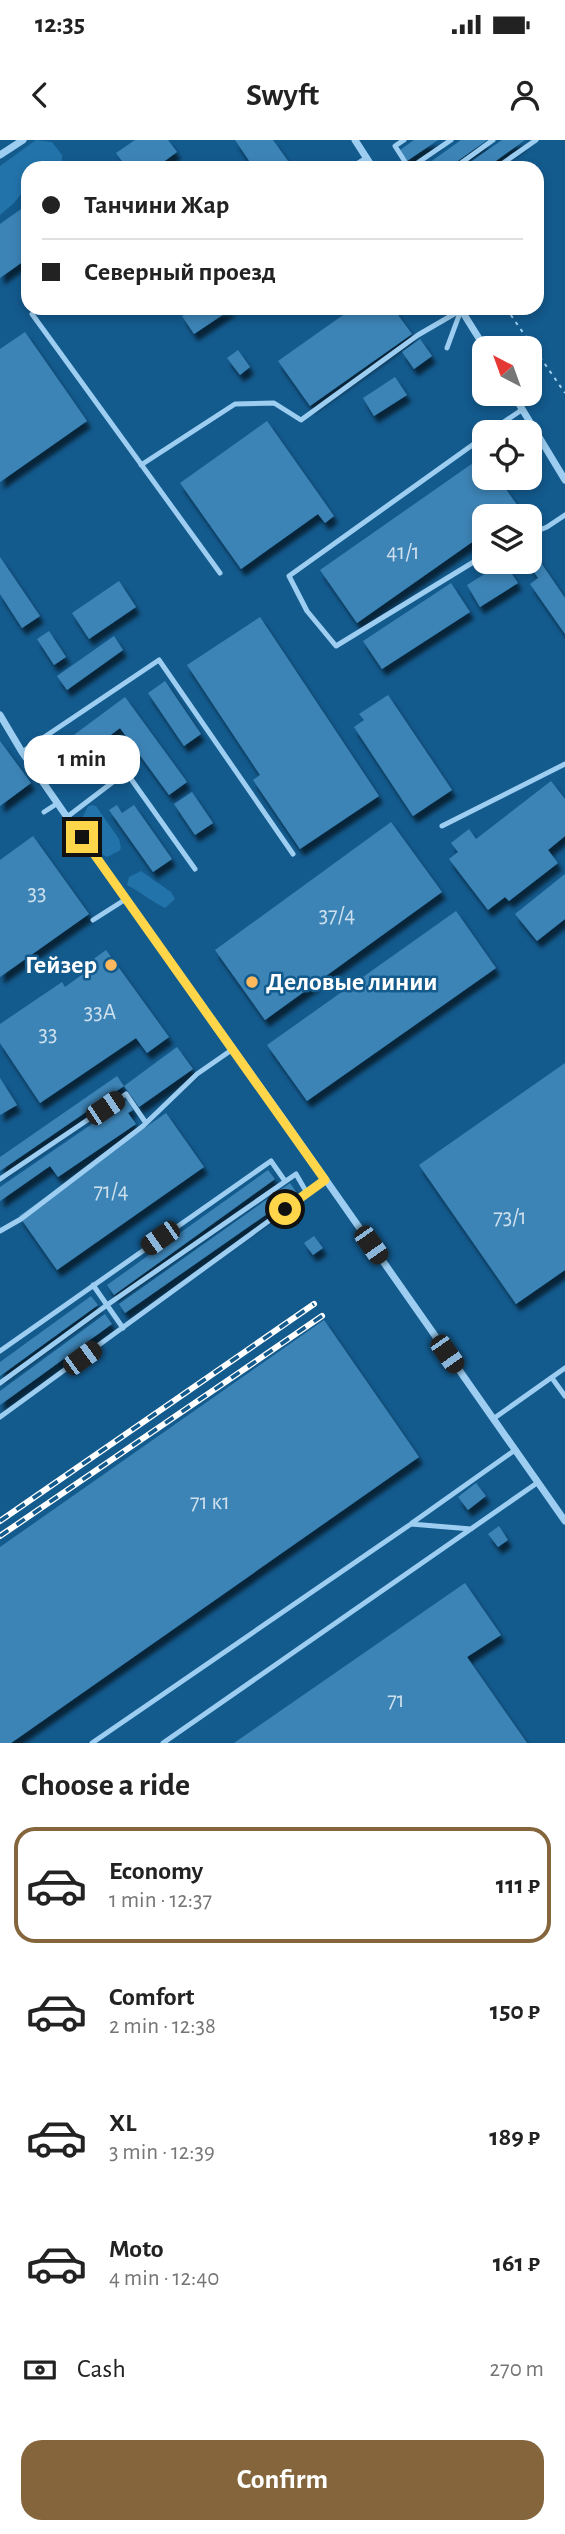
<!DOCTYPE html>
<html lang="en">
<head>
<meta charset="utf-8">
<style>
  :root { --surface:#fff; --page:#f6f6f6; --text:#222; --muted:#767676; --line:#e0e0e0; --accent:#85663c }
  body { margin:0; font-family:"Alegreya Sans",sans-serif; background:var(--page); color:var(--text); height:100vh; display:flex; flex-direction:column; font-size:26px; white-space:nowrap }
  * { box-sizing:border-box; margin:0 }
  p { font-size:23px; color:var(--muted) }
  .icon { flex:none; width:38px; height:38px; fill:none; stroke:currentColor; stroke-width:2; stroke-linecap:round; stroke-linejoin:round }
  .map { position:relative; height:1603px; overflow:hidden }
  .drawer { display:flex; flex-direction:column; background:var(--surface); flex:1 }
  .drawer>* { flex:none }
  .top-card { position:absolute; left:21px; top:21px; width:523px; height:154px; border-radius:21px; box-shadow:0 4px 10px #0003; display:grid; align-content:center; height:154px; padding:0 21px; background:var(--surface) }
  .needle { width:46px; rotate:319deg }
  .controls { position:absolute; left:472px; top:196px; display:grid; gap:14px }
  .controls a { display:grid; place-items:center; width:70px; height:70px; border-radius:14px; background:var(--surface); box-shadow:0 4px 10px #0003; font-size:35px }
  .end { position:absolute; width:32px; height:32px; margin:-16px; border:9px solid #ffd54a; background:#111; box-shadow:0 0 0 4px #111 }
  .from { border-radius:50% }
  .bubble { position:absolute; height:49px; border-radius:21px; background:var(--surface); box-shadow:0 4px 10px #0003; font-size:23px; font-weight:700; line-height:49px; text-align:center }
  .car { position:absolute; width:21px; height:42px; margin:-21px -10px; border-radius:9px; box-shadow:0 0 5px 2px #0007; background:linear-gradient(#222 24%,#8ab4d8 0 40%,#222 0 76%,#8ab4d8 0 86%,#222 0) }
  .top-card b { display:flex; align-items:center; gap:24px; height:66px; font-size:26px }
  .top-card b+b { border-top:2px solid var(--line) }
  .top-card i { width:18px; height:18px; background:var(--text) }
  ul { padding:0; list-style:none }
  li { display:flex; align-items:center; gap:21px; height:116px; margin:0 14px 10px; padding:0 7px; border:4px solid transparent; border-radius:21px }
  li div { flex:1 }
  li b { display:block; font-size:26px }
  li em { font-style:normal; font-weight:700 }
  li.selected { border-color:var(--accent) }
  li>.icon { width:63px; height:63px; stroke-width:1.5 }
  h2 { padding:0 21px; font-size:32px; line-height:84px }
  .pay { display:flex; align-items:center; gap:18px; height:77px; padding:0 21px; font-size:26px }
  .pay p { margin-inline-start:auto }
  .button { display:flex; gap:14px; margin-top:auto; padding:14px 21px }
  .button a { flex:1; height:80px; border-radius:21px; background:var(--accent); color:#fff; font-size:28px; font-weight:700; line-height:80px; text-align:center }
  .status { display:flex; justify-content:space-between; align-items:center; height:49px; padding:0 35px; background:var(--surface); direction:ltr }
  .status svg { height:19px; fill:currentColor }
  header { display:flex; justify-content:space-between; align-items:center; height:91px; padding:0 21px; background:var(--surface); font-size:32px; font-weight:700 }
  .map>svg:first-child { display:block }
  .green { fill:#2273aa }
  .building { fill:#3c84b6; filter:url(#shadow) }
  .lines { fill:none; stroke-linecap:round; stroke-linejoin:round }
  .path { stroke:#9dcef1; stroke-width:2; stroke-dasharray:3.5 5; stroke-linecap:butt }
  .service { stroke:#9dcef1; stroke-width:5 }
  .minor { stroke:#9dcef1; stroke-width:7 }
  .rail-casing { stroke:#fff; stroke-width:6 }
  .rail { stroke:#135a8d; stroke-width:3.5; stroke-dasharray:10; stroke-linecap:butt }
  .route { stroke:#ffd54a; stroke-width:9 }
  .poi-dot { fill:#ffb95c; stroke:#135a8d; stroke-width:2.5 }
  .labels { text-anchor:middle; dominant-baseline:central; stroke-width:5; stroke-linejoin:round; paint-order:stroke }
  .number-label { font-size:23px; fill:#cee0ed }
  .poi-label { font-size:26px; font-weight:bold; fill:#fff; stroke:#135a8d; text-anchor:end }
</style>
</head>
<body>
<div class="status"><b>12:35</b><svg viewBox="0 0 49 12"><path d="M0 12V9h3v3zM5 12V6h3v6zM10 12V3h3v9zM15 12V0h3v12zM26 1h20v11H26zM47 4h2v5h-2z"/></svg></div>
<header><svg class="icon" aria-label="back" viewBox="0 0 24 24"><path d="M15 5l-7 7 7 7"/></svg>Swyft<svg class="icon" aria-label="person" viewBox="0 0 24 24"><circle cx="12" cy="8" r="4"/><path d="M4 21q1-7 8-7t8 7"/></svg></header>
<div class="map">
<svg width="565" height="1603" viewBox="0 0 565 1603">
  <defs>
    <filter id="shadow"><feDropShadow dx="4" dy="7" stdDeviation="2" flood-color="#0009"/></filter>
  </defs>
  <rect width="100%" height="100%" fill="#135a8d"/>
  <path class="green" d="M36,0L52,2L62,15V23L55,28H28V45L14,63L0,75V26Z
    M92,665L96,666L119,699L121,708L119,711L107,717L103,715L80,683L88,666Z
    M141,731L171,752L175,759L165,768C152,762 141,752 127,745L129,737Z"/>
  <path class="building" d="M135,0H168L177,12L155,28H127L116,13Z
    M235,0H273L293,28H254Z
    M414,0H438L407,21L400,10Z
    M461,0H487L448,28H422Z
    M502,0H525L486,28H462Z
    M28,64V118L0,138V84Z
    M195,168H233L194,194L182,176Z
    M353,168H393L412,194L310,266L278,221Z
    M25,192L87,281L0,342V209Z
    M420,199L432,216L414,229L402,212Z
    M238,210L250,227L240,235L227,218Z
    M395,237L407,255L374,276L363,258Z
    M267,281L334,376L325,383L318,374L241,429L180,343Z
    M483,316L485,338H498L520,369L509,376H485V393L357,483L320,430Z
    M535,414L565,458V494L530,444L538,438L527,422H530V417Z
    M0,417L40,476L22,488L0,454Z
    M504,422L518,443L480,467L467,445Z
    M119,441L136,467L89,499L72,473Z
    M451,443L470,472L382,529L363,501Z
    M260,477L379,656L300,709L253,640L260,635L187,525Z
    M49,491L66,517L54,525L37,499Z
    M114,496L123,510L67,550L57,536Z
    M165,541L201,594L184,606L148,553Z
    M388,555L452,650L413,676L354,587L364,580L359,574Z
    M125,557L187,642L169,655L120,588L80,618L67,600Z
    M0,601L31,643L0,666Z
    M551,641L565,659V696L548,710L558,723L509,761L505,757L488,770L449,719L458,712L451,703L469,689L476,699Z
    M192,652L213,683L195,695L174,664Z
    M117,665L122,673L134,665L172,719L153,732L109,670Z
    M391,682L442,752L265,880L215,810Z
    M33,696L89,774L0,837V720Z
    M565,734V779L537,801L515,774Z
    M456,771L496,828L307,961L267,905Z
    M106,810L169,897L147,913L136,898L40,963L0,903V884L62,842L65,847L87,831L84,826Z
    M177,907L193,929L139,967L124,946Z
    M565,923V1130L516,1164L419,1025Z
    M117,936L124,946L0,1031V1017Z
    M0,938L17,965L0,975Z
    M127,960L133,970L128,973L136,984L58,1037L50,1026L0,1061V1047Z
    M166,973L204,1027L57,1130L19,1076Z
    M268,1030L275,1039L114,1155L107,1145Z
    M290,1043L297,1053L125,1173L119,1164Z
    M314,1096L323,1108L313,1115L304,1103Z
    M91,1156L98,1165L0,1236V1222Z
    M105,1174L112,1184L0,1265V1251Z
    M324,1180L419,1317L11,1603H0V1407Z
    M476,1343L486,1356L468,1370L458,1357Z
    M499,1386L508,1400L498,1407L488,1394Z
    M465,1443L501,1495L467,1517L527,1603H234Z"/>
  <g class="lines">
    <path class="path" d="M506,168L565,253"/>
    <path class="service" d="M404,0L395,6L409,28
      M350,28L366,18
      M410,28L451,0
      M454,28L493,0
      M496,28L536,0
      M32,174L220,433
      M447,208L461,170
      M489,292L523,269
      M485,296L289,436L307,471L336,506L485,415
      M141,325L235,264L274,263L301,280L418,195L461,170
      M530,394L547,387L565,375
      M22,612L159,520L293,714
      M44,672L58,663
      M67,677L126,632L195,729
      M442,686L565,624
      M93,780L126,759
      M0,1039L126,954L146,983
      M0,1091L21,1079L143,986L197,934L233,909
      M93,1145L123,1188
      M0,1211L271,1021L285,1041
      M552,1238L565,1256
      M0,1243L107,1165L296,1034L307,1053
      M0,1277L325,1040
      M493,1279L565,1228
      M412,1383L515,1310
      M92,1603L411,1384L471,1389
      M163,1603L537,1343"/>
    <path class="minor" d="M355,0L373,28
      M0,15L23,0
      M460,168L485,208
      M513,254L565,340
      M0,575L22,612L67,677L286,983L565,1381"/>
    <g class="rail-casing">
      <path id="rail" d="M0,1381L314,1164
        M0,1396L322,1176"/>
    </g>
    <use href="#rail" class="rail"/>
  </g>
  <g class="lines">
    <path class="route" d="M82,697L325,1040L285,1069"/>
  </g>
  <g class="poi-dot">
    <circle cx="111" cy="825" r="7"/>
    <circle cx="252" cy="842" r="7"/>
  </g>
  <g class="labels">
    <g class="number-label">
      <text x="403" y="412">41/1</text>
      <text x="37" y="753">33</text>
      <text x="337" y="775">37/4</text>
      <text x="100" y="872">33А</text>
      <text x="48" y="894">33</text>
      <text x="111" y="1051">71/4</text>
      <text x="510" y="1077">73/1</text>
      <text x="210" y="1362">71 к1</text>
      <text x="396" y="1560">71</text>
    </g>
    <g class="poi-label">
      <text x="97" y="825">Гейзер</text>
      <text x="266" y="842" text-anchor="start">Деловые линии</text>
    </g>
  </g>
</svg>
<div class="controls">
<a><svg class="needle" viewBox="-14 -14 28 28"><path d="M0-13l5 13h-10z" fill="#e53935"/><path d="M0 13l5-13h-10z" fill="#767676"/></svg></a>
<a><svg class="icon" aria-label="locate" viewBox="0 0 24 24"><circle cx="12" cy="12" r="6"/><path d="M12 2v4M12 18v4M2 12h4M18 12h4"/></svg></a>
<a><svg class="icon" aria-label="layers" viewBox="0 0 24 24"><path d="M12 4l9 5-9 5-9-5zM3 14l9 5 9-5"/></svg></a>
</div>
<i class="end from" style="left:285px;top:1069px"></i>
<i class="end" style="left:82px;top:697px"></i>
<div class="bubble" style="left:24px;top:595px;width:116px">1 min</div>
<i class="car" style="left:105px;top:968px;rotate:56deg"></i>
<i class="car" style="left:160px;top:1098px;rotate:235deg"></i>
<i class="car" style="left:371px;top:1105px;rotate:145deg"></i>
<i class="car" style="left:447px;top:1214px;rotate:145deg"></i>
<i class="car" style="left:82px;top:1218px;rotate:54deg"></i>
<div class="top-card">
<b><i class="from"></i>Танчини Жар</b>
<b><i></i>Северный проезд</b>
</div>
</div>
<section class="drawer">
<h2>Choose a ride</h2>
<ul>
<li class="selected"><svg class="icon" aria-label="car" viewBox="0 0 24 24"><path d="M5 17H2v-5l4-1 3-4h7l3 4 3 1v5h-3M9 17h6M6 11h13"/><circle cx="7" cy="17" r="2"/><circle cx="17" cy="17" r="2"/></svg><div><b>Economy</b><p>1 min · 12:37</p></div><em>111 ₽</em></li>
<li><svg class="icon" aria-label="car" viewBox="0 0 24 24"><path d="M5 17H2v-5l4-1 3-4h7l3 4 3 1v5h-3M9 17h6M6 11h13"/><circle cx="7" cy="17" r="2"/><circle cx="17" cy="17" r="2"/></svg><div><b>Comfort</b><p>2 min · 12:38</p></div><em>150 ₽</em></li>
<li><svg class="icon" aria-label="car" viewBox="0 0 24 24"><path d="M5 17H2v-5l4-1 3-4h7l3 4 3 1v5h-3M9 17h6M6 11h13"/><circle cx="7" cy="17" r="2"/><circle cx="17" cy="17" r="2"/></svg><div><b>XL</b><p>3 min · 12:39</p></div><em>189 ₽</em></li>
<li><svg class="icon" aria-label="car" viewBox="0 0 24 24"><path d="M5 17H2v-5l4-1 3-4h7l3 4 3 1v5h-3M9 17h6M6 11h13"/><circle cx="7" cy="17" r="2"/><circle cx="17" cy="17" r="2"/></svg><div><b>Moto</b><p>4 min · 12:40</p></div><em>161 ₽</em></li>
</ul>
<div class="pay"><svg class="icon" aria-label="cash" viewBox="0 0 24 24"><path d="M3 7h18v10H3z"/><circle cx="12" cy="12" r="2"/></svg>Cash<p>270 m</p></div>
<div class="button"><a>Confirm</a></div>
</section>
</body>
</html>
